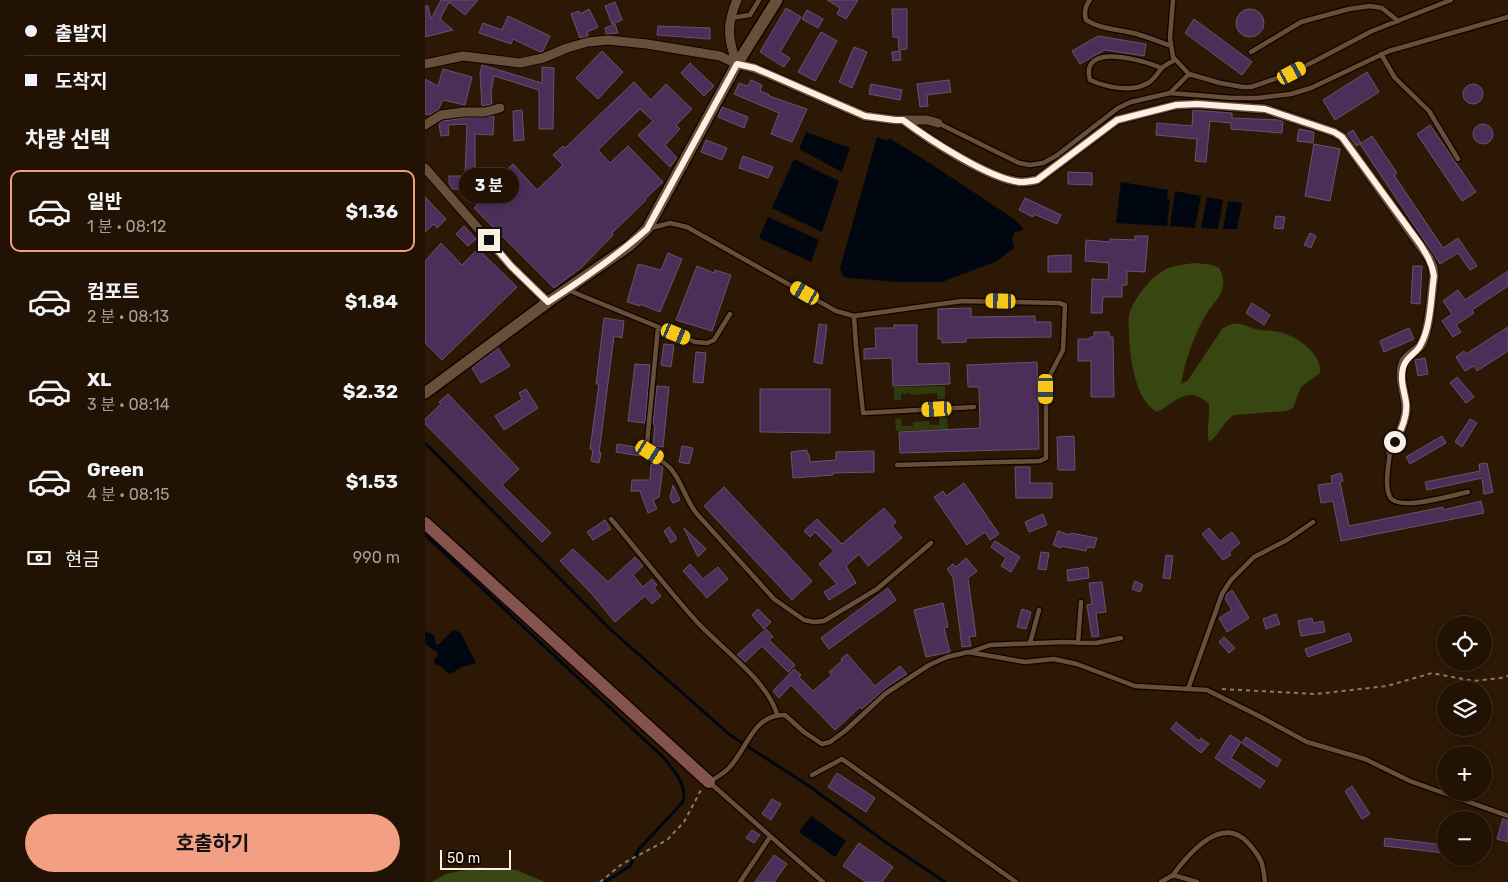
<!DOCTYPE html>
<html lang="ko">
<head>
<meta charset="utf-8">
<style>
  :root { --surface:#211203; --page:#291b0d; --text:#f1f3f6; --muted:#a29e9a; --line:#3e3225; --accent:#f39f84 }
  body { margin:0; font-family:Rubik,"Noto Sans KR",sans-serif; background:var(--page); color:var(--text); height:100vh; display:flex; flex-direction:column; font-size:19px; white-space:nowrap }
  * { box-sizing:border-box; margin:0 }
  p { font-size:16px; color:var(--muted) }
  .icon { flex:none; width:28px; height:28px; fill:none; stroke:currentColor; stroke-width:2; stroke-linecap:round; stroke-linejoin:round }
  .map { position:relative; flex:1; overflow:hidden }
  .drawer { display:flex; flex-direction:column; background:var(--surface); width:425px }
  .drawer>* { flex:none }
  .banner { display:grid; align-content:center; height:110px; padding:0 25px; background:var(--surface) }
  .controls { position:absolute; left:1012px; top:616px; display:grid; gap:10px }
  .controls a { display:grid; place-items:center; width:55px; height:55px; border-radius:50%; background:var(--surface); box-shadow:0 2px 8px #0003,0 0 0 1px var(--line); font-size:25px }
  .scale { position:absolute; left:15px; bottom:12px; width:71px; box-sizing:border-box; padding-left:5px; border:2px solid #fdefe2; border-top:0; font-size:14px; line-height:18px; white-space:nowrap; color:#fdefe2; -webkit-text-stroke:4px #0e0601; paint-order:stroke }
  .end { position:absolute; width:22px; height:22px; margin:-11px; border:6px solid #fdefe2; background:#111; box-shadow:0 0 0 2px #111 }
  .from { border-radius:50% }
  .bubble { position:absolute; height:35px; border-radius:18px; background:var(--surface); box-shadow:0 2px 8px #0003,0 0 0 1px var(--line); font-size:16px; font-weight:700; line-height:35px; text-align:center }
  .car { position:absolute; width:15px; height:30px; margin:-15px -8px; border-radius:6px; box-shadow:0 0 4px 1px #0007; background:linear-gradient(#f5c518 24%,#345 0 40%,#f5c518 0 76%,#345 0 86%,#f5c518 0) }
  .banner b { display:flex; align-items:center; gap:18px; height:48px; font-size:19px }
  .banner b+b { border-top:1px solid var(--line) }
  .banner i { width:12px; height:12px; background:var(--text) }
  ul { padding:0; list-style:none }
  li { display:flex; align-items:center; gap:15px; height:82px; margin:0 10px 8px; padding:0 15px; border:2px solid transparent; border-radius:10px }
  li div { flex:1 }
  li b { display:block; font-size:19px }
  li em { font-style:normal; font-weight:700 }
  li.on { border-color:var(--accent) }
  li>.icon { width:45px; height:45px; stroke-width:1.5 }
  h2 { padding:0 25px; font-size:22px; line-height:60px }
  .pay { display:flex; align-items:center; gap:12px; height:55px; padding:0 25px; font-size:19px }
  .pay p { margin-inline-start:auto }
  .button { display:flex; gap:10px; margin-top:auto; padding:10px 25px }
  .button a { flex:1; height:58px; border-radius:30px; background:var(--accent); color:#111; font-size:20px; font-weight:700; line-height:58px; text-align:center }
  main { display:flex; flex:1; min-height:0 }
  .map>svg:first-child { display:block }
  .green { fill:#2e3b0c }
  .forest { fill:#384712 }
  .water { fill:#000710 }
  .lines { fill:none; stroke-linecap:round; stroke-linejoin:round }
  .stream { stroke:#000710; stroke-width:3 }
  .building { fill:#4c2f59; stroke:#66546e }
  .service-casing { stroke:#130300; stroke-width:7 }
  .minor-casing { stroke:#130300; stroke-width:11 }
  .tertiary-casing { stroke:#130300; stroke-width:14 }
  .secondary-casing { stroke:#130300; stroke-width:15 }
  .path { stroke:#8b7a69; stroke-width:2; stroke-dasharray:4 4; stroke-linecap:butt }
  .service { stroke:#674f3a; stroke-width:4.5 }
  .minor { stroke:#674f3a; stroke-width:9 }
  .tertiary { stroke:#674f3a; stroke-width:11 }
  .secondary { stroke:#84534d; stroke-width:12 }
  .route { stroke:#fdefe2; stroke-width:6 }
</style>
</head>
<body>
<main>
<section class="drawer">
<div class="banner">
<b><i class="from"></i>출발지</b>
<b><i></i>도착지</b>
</div>
<h2>차량 선택</h2>
<ul>
<li class="on"><svg class="icon" aria-label="car" viewBox="0 0 24 24"><path d="M5 17H2v-5l4-1 3-4h7l3 4 3 1v5h-3M9 17h6M6 11h13"/><circle cx="7" cy="17" r="2"/><circle cx="17" cy="17" r="2"/></svg><div><b>일반</b><p>1 분 · 08:12</p></div><em>$1.36</em></li>
<li><svg class="icon" aria-label="car" viewBox="0 0 24 24"><path d="M5 17H2v-5l4-1 3-4h7l3 4 3 1v5h-3M9 17h6M6 11h13"/><circle cx="7" cy="17" r="2"/><circle cx="17" cy="17" r="2"/></svg><div><b>컴포트</b><p>2 분 · 08:13</p></div><em>$1.84</em></li>
<li><svg class="icon" aria-label="car" viewBox="0 0 24 24"><path d="M5 17H2v-5l4-1 3-4h7l3 4 3 1v5h-3M9 17h6M6 11h13"/><circle cx="7" cy="17" r="2"/><circle cx="17" cy="17" r="2"/></svg><div><b>XL</b><p>3 분 · 08:14</p></div><em>$2.32</em></li>
<li><svg class="icon" aria-label="car" viewBox="0 0 24 24"><path d="M5 17H2v-5l4-1 3-4h7l3 4 3 1v5h-3M9 17h6M6 11h13"/><circle cx="7" cy="17" r="2"/><circle cx="17" cy="17" r="2"/></svg><div><b>Green</b><p>4 분 · 08:15</p></div><em>$1.53</em></li>
</ul>
<div class="pay"><svg class="icon" aria-label="cash" viewBox="0 0 24 24"><path d="M3 7h18v10H3z"/><circle cx="12" cy="12" r="2"/></svg>현금<p>990 m</p></div>
<div class="button"><a>호출하기</a></div>
</section>
<div class="map">
<svg width="1083" height="882" viewBox="0 0 1083 882">
  <rect width="100%" height="100%" fill="#2c1804"/>
  <path class="green" d="M520,386V399H512V393L486,395L485,393L476,394V400H469V387Z
    M514,417H522L523,429L471,431L470,419L476,418L477,426H488V422L504,421L505,425H514Z"/>
  <path class="forest" d="M771,263L787,265L794,268C798,275 800,282 797,290C794,299 786,306 782,313C769,334 760,361 756,384L762,381L767,374L797,329C813,318 818,326 834,330C841,331 847,330 854,332C872,336 897,353 895,373L876,387L868,408L861,411L809,415C798,422 795,434 784,442C781,429 785,417 784,404C763,384 751,402 732,412C710,400 705,358 704,335C704,326 702,318 706,309C712,295 727,276 741,269C751,265 761,264 771,263Z
    M53,867L91,870L120,882H6L21,874Z"/>
  <path class="water" d="M381,132L425,148L417,172L374,149Z
    M452,137L463,141L464,138L503,162L589,219L598,228L597,231L590,232L587,238L589,248L572,261L517,282H474L423,278L418,276L415,268Z
    M369,159L414,181L397,232L347,208Z
    M696,182L743,190L742,199L745,200L742,226L691,223Z
    M750,191L776,196L770,228L745,226Z
    M782,197L798,200L793,229L776,228Z
    M803,201L817,203L812,229H798Z
    M343,217L394,240L386,262L334,238Z
    M28,630L35,632L51,663L37,667L25,674C19,671 17,666 10,664L9,659L13,655L12,652L0,644V631L9,635L11,644H14Z
    M386,816L421,841L410,857L374,832Z"/>
  <g class="lines">
    <path class="stream" d="M0,443L185,629L305,735L384,786L459,841L520,882
      M0,535L239,758C248,769 265,789 257,803L214,849L205,866L180,882"/>
  </g>
  <path class="building" d="M16,0H53L40,15L24,2L15,19L28,30L0,37V6H3L6,19Z
    M402,0H433L421,19L412,14L415,8Z
    M190,2L197,20L187,24L180,6Z
    M361,8L376,17L355,52L365,58L359,67L335,52Z
    M164,9L173,27L162,32L163,36L155,38L146,14L154,11L155,14Z
    M467,9H482V49L474,50L473,37H468Z
    M811 23a14 14 0 1 1 28 0a14 14 0 1 1-28 0Z
    M382,10L398,19L393,28L377,19Z
    M83,16L125,36L118,51L115,52L88,39L86,44L54,33L58,23L77,30Z
    M769,19L827,62L817,75L760,33Z
    M190,24L193,33L181,34L180,28Z
    M233,26L285,28V39L232,35Z
    M396,32L412,41L390,81L373,72Z
    M673,36L721,44L719,56L680,50L655,64L647,51Z
    M429,47L442,52L427,88L414,82Z
    M177,51L198,72L173,99L151,78Z
    M475,51L476,60L468,61L467,52Z
    M265,63L289,86L279,96L256,73Z
    M57,65L117,83V67L129,68L128,129H114V90L69,76L66,92L67,104L57,106L55,73Z
    M18,69L47,77L40,105L18,100L13,110L4,115L0,114V79L13,86Z
    M942,72L954,92L910,120L898,100Z
    M326,80L337,85L335,91L345,95L344,96L382,109L367,142L346,134L354,113L309,94L314,83L323,86Z
    M524,80L526,92L502,95L503,106L495,107L492,84Z
    M209,82L226,100L241,84L267,109L251,125L255,129L240,145L252,158L245,167L213,135L228,121L215,109L173,150L185,163L203,146L238,182L220,199L221,200L187,233L188,235L157,267L129,288L49,208L81,177L78,173L88,164L112,190L138,165L128,155L138,146L140,148Z
    M446,84L477,90L475,100L444,94Z
    M1038 94a10 10 0 1 1 20 0a10 10 0 1 1-20 0Z
    M297,107L323,117L319,128L293,117Z
    M97,110L99,140L89,141L88,111Z
    M768,110L807,113V118L855,120L858,121L857,133L806,129V123L785,121L781,162L770,161L772,139L731,135L732,123L767,126Z
    M69,116L68,135L50,134V175H40L42,124L23,125L24,135L16,136L14,124L18,121L39,118Z
    M1048 134a10 10 0 1 1 20 0a10 10 0 1 1-20 0Z
    M1005,125L1051,192L1037,201L992,134Z
    M874,129L889,132L888,143L872,141Z
    M928,130L936,143L931,146L922,134Z
    M947,136L972,173L969,175L1018,248L1033,238L1052,266L1045,270L1033,253L1015,264L935,144Z
    M281,140L302,148L297,160L276,152Z
    M889,144L915,149L905,201L880,196Z
    M318,156L348,167L343,178L314,168Z
    M643,172L667,173V185L643,184Z
    M24,176H38L39,189H27L24,183Z
    M0,197L21,219L12,228L9,224L0,232Z
    M600,198L636,215L632,224L609,214L608,217L594,210Z
    M851,216L860,217L858,229L849,228Z
    M39,226L51,239L43,246L31,234Z
    M885,233L891,236L886,248L879,245Z
    M710,236H723L720,272L702,271V285H697V297H678L677,313H666L667,279L683,280L684,263L660,261L661,240L685,242V239L710,240Z
    M16,243L37,265L53,249L92,287L17,360L0,343V261Z
    M243,253L257,259L235,312L215,304V306L202,302L213,264L236,270Z
    M646,255V272H623V256Z
    M272,266L289,273L290,270L306,275L287,331L251,320Z
    M988,266H997L995,304L986,303Z
    M1083,271V286L1047,310L1049,313L1031,325L1036,332L1028,337L1017,321L1027,314L1018,301L1033,290L1040,300Z
    M827,303L845,315L839,325L821,313Z
    M546,308V317L610,316V322H626V337L541,338V342L517,343V339H513V309Z
    M179,318L199,321L197,338L189,336L174,453H176L174,463L166,461L168,450L165,449L174,384H171Z
    M394,324L402,325L397,364L389,362Z
    M469,325H492V364L524,363L525,384L468,386L467,358L439,359V349L451,348L450,328H469Z
    M1083,327V351L1052,371L1049,366L1040,371L1031,357L1039,351L1041,354Z
    M984,328L989,339L959,352L955,341Z
    M669,332H684L685,337H688L689,397H666V361H653V339H665V337H669Z
    M239,344L249,345L246,367L236,365Z
    M73,348L85,366L56,383L47,368Z
    M271,352L281,353L278,383L268,382Z
    M1000,358L1003,374L993,376L990,360Z
    M612,362L614,449L475,453L474,432L555,428L554,387H543L542,365Z
    M210,364L225,365L220,423L203,421Z
    M1032,377L1049,397L1041,403L1025,383Z
    M232,386L244,387L238,447L228,446L230,425L228,424Z
    M101,389L113,408L79,430L70,416L97,399L94,393Z
    M335,389H405V433L335,432Z
    M23,394L94,469L77,485L126,533L117,542L0,424V419L16,404L14,402Z
    M1045,419L1052,423L1037,447L1030,442Z
    M649,436L650,470H633L632,437Z
    M1017,436L1021,443L985,464L981,457Z
    M192,444L216,448L215,456L191,452Z
    M257,446L268,448L264,464L254,462Z
    M382,450V454H384L385,462L411,460V452L449,451V472L408,473V475L368,478L366,452Z
    M1062,463L1068,492L1059,494L1057,478L1002,490L1000,482L1055,471L1054,464Z
    M226,464L235,465L238,467L234,497L228,500L232,509L223,513L215,491H206L207,480H225Z
    M590,467H605V483H627V498H591Z
    M916,473L918,481L915,482L924,526L1018,507V510L1056,501L1059,513L916,541L908,501L896,503L893,485L907,483L906,476Z
    M539,483L574,534L565,540L560,532L542,545L509,497L518,491L521,496Z
    M248,485L255,500L248,503L245,498Z
    M299,487L387,581L367,600L279,506Z
    M459,508L471,522L467,526L477,538L443,566L434,554L421,566L431,583L404,600L399,592L412,584L394,564L409,551L390,532L385,537L379,531L392,519L417,544Z
    M618,514L622,525L604,532L600,522Z
    M180,520L186,529L168,540L162,532Z
    M244,527L251,537V540L246,543L239,531Z
    M259,528L281,549L273,557Z
    M784,528L795,541L807,532L815,543L804,552L806,555L798,560L777,534Z
    M633,531L645,535L646,533L672,538L669,548L662,547L661,551L636,546V548L628,545Z
    M570,541L595,557L586,572L576,566L581,558L566,547Z
    M148,549L183,582L210,557L218,566L208,575L218,587L227,579L232,585L229,588L236,596L227,604L220,596L190,622L167,594L135,561Z
    M616,552L624,553L621,570L613,569Z
    M741,555L748,556L745,579L738,578Z
    M541,558L552,571L543,578L551,636L544,637L546,646L537,647L528,577L522,569L528,564L531,567Z
    M265,564L278,579L293,567L303,579L282,598L258,571Z
    M663,567L664,578L643,581L642,570Z
    M710,581L718,585L715,592L707,589Z
    M677,582L681,612L671,613L674,636L667,637L662,605L667,604L664,583Z
    M463,588L471,600L404,649L396,638Z
    M807,590L824,618L802,632L794,618L807,610L800,599L802,594Z
    M518,603L523,627L519,628L525,652L501,657L489,610Z
    M333,609L346,622L339,629L327,615Z
    M597,609L606,612L601,629L592,627Z
    M851,614L855,624L841,629L838,619Z
    M887,618L888,623L898,621L900,632L876,636L873,621Z
    M341,629L348,637L344,640L370,665L363,672L337,646L320,662L312,655Z
    M924,633L927,641L883,657L880,649Z
    M799,637L810,648L804,653L794,642Z
    M422,654L450,686L475,666L482,674L463,686L437,709L435,707L410,730L366,685L354,698L348,691L369,669L376,675L374,677L388,691L407,675L404,672L417,661L416,659Z
    M751,722L774,741L776,738L784,744L776,753L746,729Z
    M805,735L816,742L806,758L840,781L835,788L790,758Z
    M821,737L856,760L852,767L817,743Z
    M412,773L450,798L441,812L403,787Z
    M927,786L945,814L937,819L920,791Z
    M347,799L356,804L346,820L337,814Z
    M1078,818L1083,820V842L1072,839Z
    M327,830L335,835L329,843L321,838Z
    M960,838L1020,845L1019,853L959,846Z
    M434,843L468,867L457,882H441L418,866Z
    M349,855L362,864L349,882H330Z"/>
  <g class="lines">
    <g class="service-casing">
      <path id="service" d="M665,0C660,6 659,13 661,20C675,29 691,29 708,33C720,36 733,41 746,46
        M748,0L745,38L748,57L764,74L795,83L818,87H826L867,73L947,31L1026,0
        M306,18L325,15L334,0
        M826,52L876,22L924,9L945,6L957,8L973,21
        M956,54L970,78L1004,111L1033,159
        M736,68C721,61 654,41 665,80C681,87 707,93 723,83C730,79 732,73 737,68C740,65 746,62 750,60
        M745,93L764,74
        M513,123L594,163L605,165L618,163L631,156L693,108L706,102L745,93L807,98H833L866,94L886,88L964,51L1083,17
        M226,228L245,223L262,227L411,311L429,316L431,346L438,413L549,407
        M143,290L270,342L282,343L289,340L305,314
        M429,316L537,301L634,303L640,305L638,350L626,373L621,389V458L615,461L472,465
        M233,327L222,444C226,457 237,459 246,469C257,482 261,501 272,514L349,599L379,620L389,622L399,621L452,589L506,543
        M965,451C964,464 959,485 965,497C973,512 1028,495 1043,492
        M186,519C215,553 242,589 272,622C297,649 341,679 352,714
        M605,643L614,610
        M653,643L656,602
        M545,652L565,645L638,642L671,643L696,638
        M763,689L797,594L806,580L829,557L862,540L888,522
        M387,775L417,759L591,882
        M748,875C764,853 798,813 824,844C837,859 838,863 840,882
        M315,882L345,837
        M398,882C359,849 322,815 284,782C291,778 298,774 304,768C322,749 328,714 360,715L379,732L397,744L405,742L420,731L460,694L504,665L522,657L543,652L600,662L629,659L652,664L710,686L782,690L834,716L882,742L940,759L985,781L1083,816
        M736,882L748,875L772,882"/>
    </g>
    <g class="minor-casing">
      <path id="minor" d="M312,0C301,25 303,40 312,64
        M0,64L38,56L95,63L118,58L142,48L163,42L183,40L222,44L295,56L312,64L329,68L440,116L470,120H502L513,123
        M478,120C502,139 567,181 597,182C601,182 607,181 612,180L692,120L751,105L772,104L840,109L909,132L917,137L1004,258L1008,267L1009,276C1006,294 1005,330 996,345C992,351 983,354 979,361C971,377 982,395 981,411C979,426 972,438 965,451
        M0,125L16,115L39,112H60L75,108
        M0,168L86,266L123,302"/>
    </g>
    <g class="tertiary-casing">
      <path id="tertiary" d="M0,393L123,302L204,246L222,229L312,64L352,0"/>
    </g>
    <g class="secondary-casing">
      <path id="secondary" d="M0,523L284,782"/>
    </g>
    <path class="path" d="M797,689L891,694L962,686L1007,673L1048,681L1076,678L1083,676
      M175,882L197,864L242,840L259,822L277,788"/>
    <use href="#service" class="service"/>
    <use href="#minor" class="minor"/>
    <use href="#tertiary" class="tertiary"/>
    <use href="#secondary" class="secondary"/>
  </g>
  <g class="lines">
    <path class="route" d="M64,240L86,266L123,302C157,280 192,256 222,229L312,64L330,68L440,116L470,120H478C502,138 567,181 597,182C602,182 607,181 612,180L692,120L751,105L772,104L840,109L909,132L917,137L995,244C1002,255 1007,263 1009,276C1006,296 1006,326 996,344C992,354 981,356 978,368C975,380 979,390 981,402C983,416 976,430 970,442"/>
  </g>
</svg>
<div class="controls">
<a><svg class="icon" aria-label="locate" viewBox="0 0 24 24"><circle cx="12" cy="12" r="6"/><path d="M12 2v4M12 18v4M2 12h4M18 12h4"/></svg></a>
<a><svg class="icon" aria-label="layers" viewBox="0 0 24 24"><path d="M12 4l9 5-9 5-9-5zM3 14l9 5 9-5"/></svg></a>
<a>+</a>
<a>−</a>
</div>
<div class="scale">50 m</div>
<i class="end from" style="left:970px;top:442px"></i>
<i class="end" style="left:64px;top:240px"></i>
<div class="bubble" style="left:34px;top:168px;width:60px">3 분</div>
<i class="car" style="left:867px;top:73px;rotate:62deg"></i>
<i class="car" style="left:380px;top:293px;rotate:300deg"></i>
<i class="car" style="left:576px;top:301px;rotate:271deg"></i>
<i class="car" style="left:251px;top:334px;rotate:112deg"></i>
<i class="car" style="left:621px;top:389px;rotate:180deg"></i>
<i class="car" style="left:512px;top:409px;rotate:267deg"></i>
<i class="car" style="left:225px;top:452px;rotate:123deg"></i>
</div>
</main>
</body>
</html>
